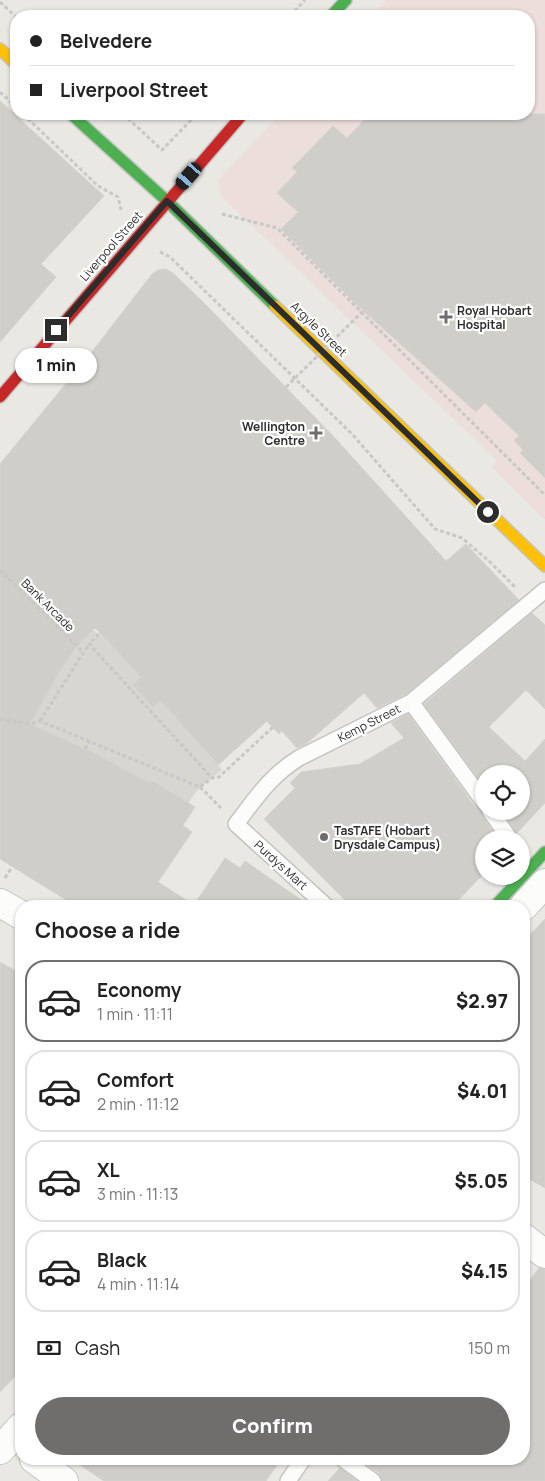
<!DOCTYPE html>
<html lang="en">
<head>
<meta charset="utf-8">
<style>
  :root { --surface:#fff; --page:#f2f2f2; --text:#222; --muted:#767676; --line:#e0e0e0; --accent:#6f6e6c }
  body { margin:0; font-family:Manrope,sans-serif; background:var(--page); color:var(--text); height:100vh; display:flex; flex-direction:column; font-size:19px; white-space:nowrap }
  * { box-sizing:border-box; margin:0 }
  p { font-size:16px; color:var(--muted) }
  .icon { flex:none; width:28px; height:28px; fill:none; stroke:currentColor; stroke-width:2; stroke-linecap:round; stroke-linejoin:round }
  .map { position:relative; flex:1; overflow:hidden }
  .details { position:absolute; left:15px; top:900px; width:515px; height:565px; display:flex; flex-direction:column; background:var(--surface); border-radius:20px; box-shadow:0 1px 4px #0004 }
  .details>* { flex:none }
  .hud { position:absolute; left:10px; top:10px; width:525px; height:110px; border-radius:20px; box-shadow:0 1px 4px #0004; display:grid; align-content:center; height:110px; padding:0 20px; background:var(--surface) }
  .buttons { position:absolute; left:475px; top:765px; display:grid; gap:10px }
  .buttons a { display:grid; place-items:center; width:55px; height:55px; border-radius:50%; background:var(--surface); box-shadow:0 1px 4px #0004; font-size:25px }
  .end { position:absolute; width:22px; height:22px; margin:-11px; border:6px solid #2d2d2d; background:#fff; box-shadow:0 0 0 2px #fff }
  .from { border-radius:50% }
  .bubble { position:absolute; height:35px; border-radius:18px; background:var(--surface); box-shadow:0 1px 4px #0004; font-size:16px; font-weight:800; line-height:35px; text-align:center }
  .car { position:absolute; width:15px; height:30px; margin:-15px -8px; border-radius:6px; box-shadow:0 0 4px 1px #0007; background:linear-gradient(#222 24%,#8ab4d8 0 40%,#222 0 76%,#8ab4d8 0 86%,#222 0) }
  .hud b { display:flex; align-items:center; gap:18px; height:48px; font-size:19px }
  .hud b+b { border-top:1px solid var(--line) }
  .hud i { width:12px; height:12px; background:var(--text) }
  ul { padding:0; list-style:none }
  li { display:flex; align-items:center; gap:15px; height:82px; margin:0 10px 8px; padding:0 10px; border:2px solid var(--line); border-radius:20px }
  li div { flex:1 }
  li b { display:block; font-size:19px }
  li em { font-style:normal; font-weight:800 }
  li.current { border-color:var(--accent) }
  li>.icon { width:45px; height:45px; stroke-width:1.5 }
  h2 { padding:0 20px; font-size:22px; line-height:60px }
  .pay { display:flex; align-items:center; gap:12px; height:55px; padding:0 20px; font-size:19px }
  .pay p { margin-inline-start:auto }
  .cta { display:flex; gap:10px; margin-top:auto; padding:10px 20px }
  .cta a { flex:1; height:58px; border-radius:30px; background:var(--accent); color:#fff; font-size:20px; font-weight:800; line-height:58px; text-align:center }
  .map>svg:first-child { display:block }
  .medical { fill:#ecdedb }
  .plaza { fill:#d8d6d1 }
  .building { fill:#cfcec9; stroke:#d5d3ce }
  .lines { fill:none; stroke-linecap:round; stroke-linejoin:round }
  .lane-casing { stroke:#c4c4c3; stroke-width:18 }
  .street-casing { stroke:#c4c4c3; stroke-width:30 }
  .fast-casing { stroke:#c4c4c3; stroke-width:14 }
  .slow-casing { stroke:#c4c4c3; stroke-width:14 }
  .jam-casing { stroke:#c4c4c3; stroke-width:14 }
  .path { stroke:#c8c8c8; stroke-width:3; stroke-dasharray:4 2.5; stroke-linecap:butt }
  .lane { stroke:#fcfcfb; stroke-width:15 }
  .street { stroke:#fcfcfb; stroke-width:28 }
  .fast { stroke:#4caf50; stroke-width:11 }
  .slow { stroke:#ffc107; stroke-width:11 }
  .jam { stroke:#c62828; stroke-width:11 }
  .path-bridge { stroke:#c8c8c8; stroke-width:3; stroke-dasharray:4 2.5; stroke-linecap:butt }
  .route { stroke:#2d2d2d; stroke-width:6 }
  .poi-dot { fill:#6f6e6c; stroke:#fff; stroke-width:2 }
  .labels { text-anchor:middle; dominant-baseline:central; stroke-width:4.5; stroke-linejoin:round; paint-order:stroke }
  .street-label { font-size:12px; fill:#2d2d2d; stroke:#fff }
  .poi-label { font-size:12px; font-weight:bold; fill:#2d2d2d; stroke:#fff; text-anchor:start }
</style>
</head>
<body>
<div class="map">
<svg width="545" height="1481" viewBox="0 0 545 1481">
  <rect width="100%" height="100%" fill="#eae8e2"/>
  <path class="medical" d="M386,0H545V520L492,467L497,461L220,195L218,180L280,114H529V16H371Z"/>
  <path class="plaza" d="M93,630L105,639L141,677L153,707L160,700L222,770L200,787L188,803L153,780L150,783L90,751L30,724L62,667L78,647Z"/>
  <path class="building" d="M0,101L104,196L41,264L56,277L0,342Z
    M370,114H545V478L520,453L523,450L514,440L519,436L485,403L476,412L356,304L281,229L298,212L277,193L297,172L292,168L333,126L347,138Z
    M165,269L173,273L205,304L335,438L446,561L466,544L519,600L406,694L377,708L364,693L307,743L297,748L282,731L279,734L267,721L218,765L160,700L153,707L143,697L133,685L141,677L95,628L77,647L62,667L30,724L92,752L150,783L152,780L195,807L183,825L192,832L158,882L194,905L225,858L240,868L245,861L310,906H76L0,859V464L91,353L152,274L158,270Z
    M532,613L545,625V709L526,690L489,727L525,761L545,739V803L517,833L502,811H521V774H484V786L424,704Z
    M408,714L476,808L481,811L482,816L498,839H484V873L453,906H351L264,819L295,788L290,783L301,772L360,764L404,738L391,723Z
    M545,919V1188L524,1176V941Z
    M0,962L21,974V1370L0,1392Z
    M539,1268L545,1269V1481H382L379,1473L359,1459H524V1288Z
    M71,1459H281L266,1481H104Z
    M340,1468L357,1481H328Z"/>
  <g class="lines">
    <g class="lane-casing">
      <path id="lane" d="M411,702L545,590
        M490,811L510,839
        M326,906L236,824C256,798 270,776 299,758L411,702L484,802
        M343,1459L373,1481
        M288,1481L303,1459"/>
    </g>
    <g class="street-casing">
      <path id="street" d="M0,903L21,915
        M524,906L545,883
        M524,1238L545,1254
        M0,1450L21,1427
        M34,1459L64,1481"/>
    </g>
    <g class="fast-casing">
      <path id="fast" d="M331,16L346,0
        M71,114L167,201L275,306
        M495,906L545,852"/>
    </g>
    <g class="slow-casing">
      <path id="slow" d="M0,49L16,64
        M275,306L545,566"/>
    </g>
    <g class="jam-casing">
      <path id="jam" d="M0,397L243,114"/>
    </g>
    <path class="path" d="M0,2L16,17
      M290,16L305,0
      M0,92L16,107
      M23,114L98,186L118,197L121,210
      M123,114L162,150L197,114
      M222,214L277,228L545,495
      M160,252L170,257L352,434L435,529L462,538L490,562L515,587
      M0,570L83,652
      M99,634L89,644L212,778
      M0,719L30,724L40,721L200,787L212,778L219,777L273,727
      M40,721L89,644
      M85,749L89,741
      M200,787L221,808
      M5,878L12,867"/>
    <use href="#lane" class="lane"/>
    <use href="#street" class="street"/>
    <use href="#fast" class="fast"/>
    <use href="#slow" class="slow"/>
    <use href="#jam" class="jam"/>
    <path class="path-bridge" d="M286,387L364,310"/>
  </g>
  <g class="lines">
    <path class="route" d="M56,330L167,201L488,512"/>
  </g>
  <g class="poi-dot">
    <path d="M443.5 309.5h5v5h5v5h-5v5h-5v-5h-5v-5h5z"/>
    <path d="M313.5 425.5h5v5h5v5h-5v5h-5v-5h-5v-5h5z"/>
    <circle cx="324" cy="837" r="5"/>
  </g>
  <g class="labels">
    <g class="street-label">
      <text transform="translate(111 246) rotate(-49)">Liverpool Street</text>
      <text transform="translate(319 329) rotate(44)">Argyle Street</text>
      <text transform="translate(48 605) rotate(45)">Bank Arcade</text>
      <text transform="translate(369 723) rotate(-27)">Kemp Street</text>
      <text transform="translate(281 865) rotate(42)">Purdys Mart</text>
    </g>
    <g class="poi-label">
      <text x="457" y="310">Royal Hobart<tspan x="457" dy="14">Hospital</tspan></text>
      <text x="305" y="426" text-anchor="end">Wellington<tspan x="305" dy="14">Centre</tspan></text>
      <text x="334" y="830">TasTAFE (Hobart<tspan x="334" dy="14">Drysdale Campus)</tspan></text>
    </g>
  </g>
</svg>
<div class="buttons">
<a><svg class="icon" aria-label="locate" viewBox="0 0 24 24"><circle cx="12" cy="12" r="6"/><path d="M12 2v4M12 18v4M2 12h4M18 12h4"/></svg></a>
<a><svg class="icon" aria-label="layers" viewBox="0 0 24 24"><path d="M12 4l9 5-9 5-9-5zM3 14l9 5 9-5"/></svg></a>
</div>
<i class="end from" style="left:488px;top:512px"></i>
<i class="end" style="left:56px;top:330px"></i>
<div class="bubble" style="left:15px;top:348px;width:82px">1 min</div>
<i class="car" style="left:189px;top:176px;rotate:221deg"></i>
<div class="hud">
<b><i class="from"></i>Belvedere</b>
<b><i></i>Liverpool Street</b>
</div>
<section class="details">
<h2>Choose a ride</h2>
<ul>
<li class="current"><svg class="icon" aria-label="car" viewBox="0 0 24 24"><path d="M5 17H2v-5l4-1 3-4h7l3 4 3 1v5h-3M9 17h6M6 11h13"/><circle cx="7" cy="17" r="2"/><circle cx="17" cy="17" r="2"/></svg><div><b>Economy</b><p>1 min · 11:11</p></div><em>$2.97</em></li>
<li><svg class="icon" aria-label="car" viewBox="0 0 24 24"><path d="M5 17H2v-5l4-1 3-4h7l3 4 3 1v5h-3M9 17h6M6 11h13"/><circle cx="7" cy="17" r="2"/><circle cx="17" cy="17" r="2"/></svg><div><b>Comfort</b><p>2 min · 11:12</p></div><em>$4.01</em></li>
<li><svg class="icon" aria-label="car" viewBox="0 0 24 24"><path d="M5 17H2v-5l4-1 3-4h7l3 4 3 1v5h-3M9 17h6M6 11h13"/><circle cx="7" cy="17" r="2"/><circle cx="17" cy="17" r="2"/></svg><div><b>XL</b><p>3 min · 11:13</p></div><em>$5.05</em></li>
<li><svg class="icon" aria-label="car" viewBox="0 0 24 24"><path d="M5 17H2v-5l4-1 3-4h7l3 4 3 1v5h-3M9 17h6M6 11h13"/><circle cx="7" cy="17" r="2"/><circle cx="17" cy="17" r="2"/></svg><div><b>Black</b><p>4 min · 11:14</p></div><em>$4.15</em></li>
</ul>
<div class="pay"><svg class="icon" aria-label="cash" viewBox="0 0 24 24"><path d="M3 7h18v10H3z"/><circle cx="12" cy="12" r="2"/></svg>Cash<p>150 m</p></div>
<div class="cta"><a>Confirm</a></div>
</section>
</div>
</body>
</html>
